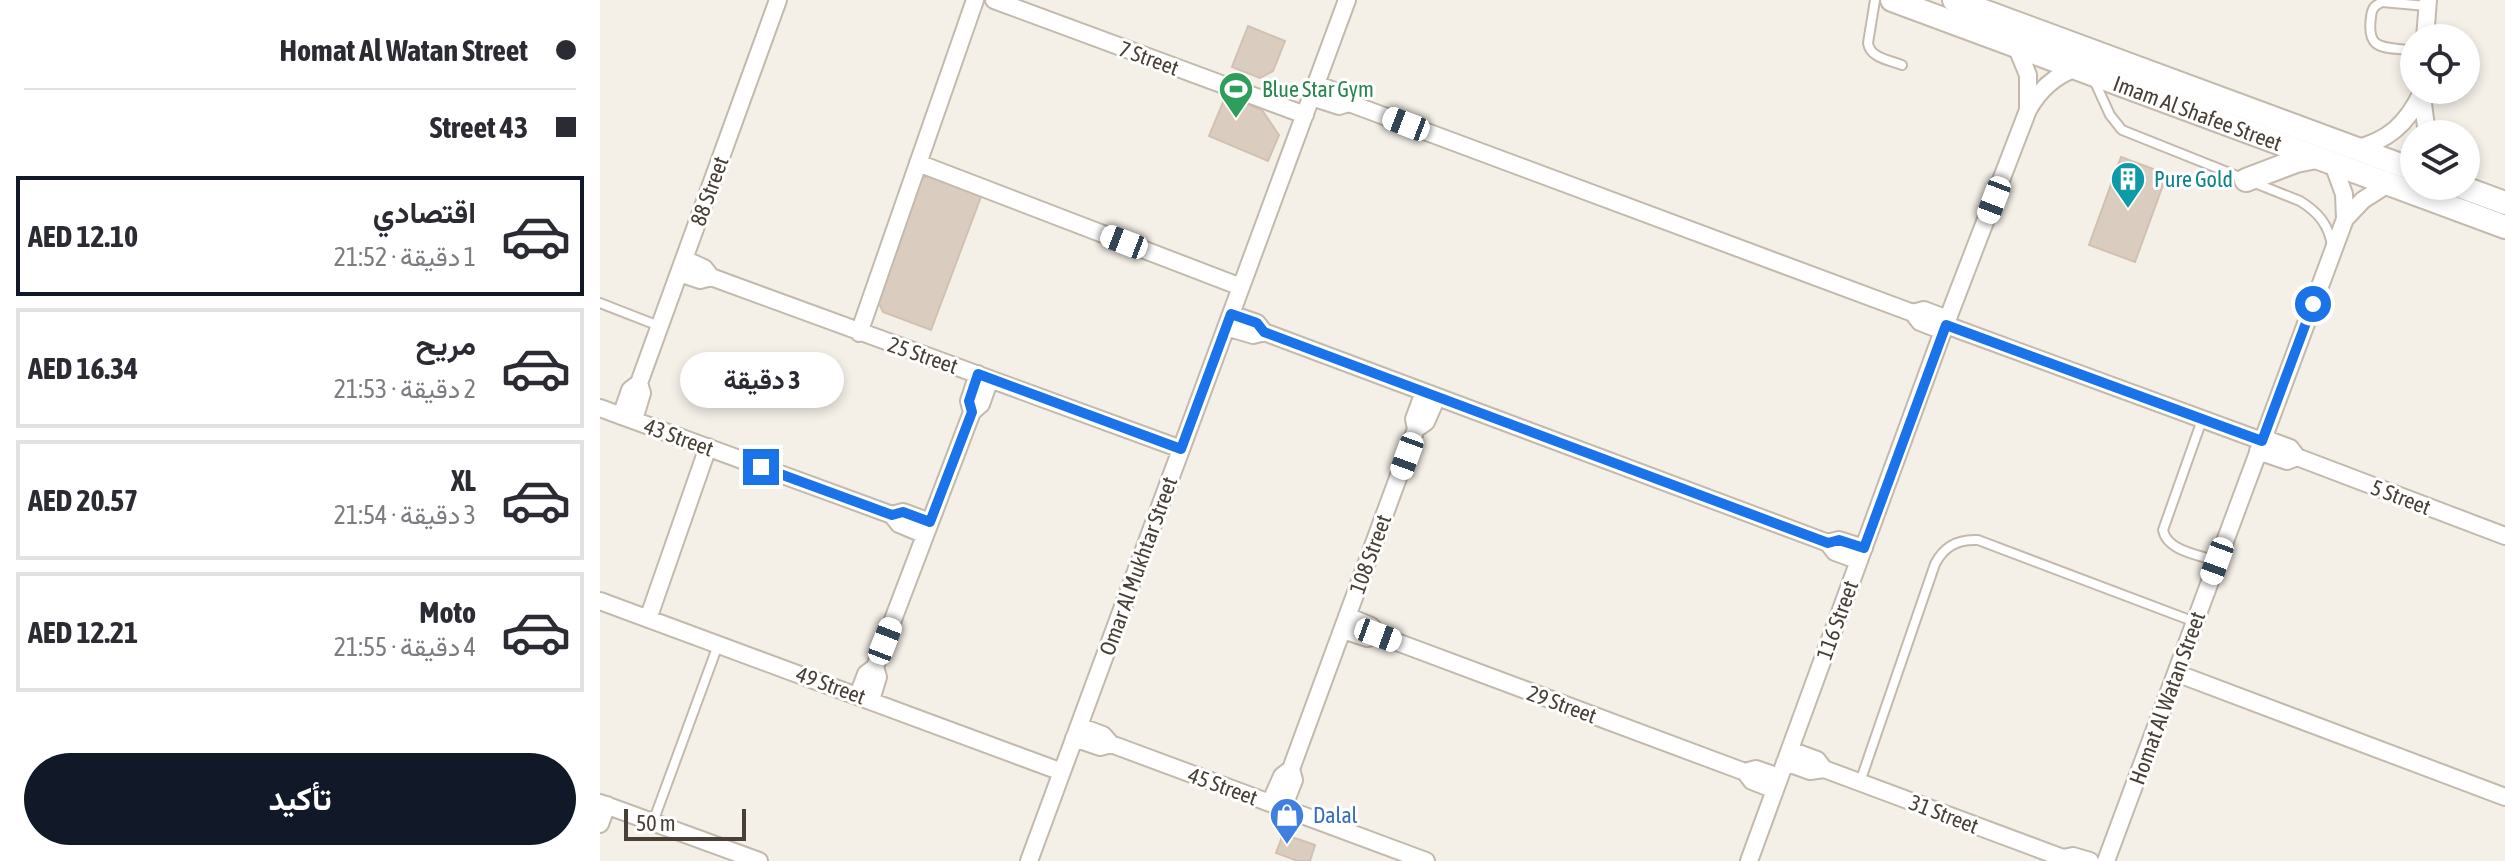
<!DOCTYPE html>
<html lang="ar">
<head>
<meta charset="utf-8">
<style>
  :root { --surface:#fff; --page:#f7f7f7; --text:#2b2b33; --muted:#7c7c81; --line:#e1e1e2; --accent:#111827 }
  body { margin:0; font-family:"Asap Condensed",Vazirmatn,sans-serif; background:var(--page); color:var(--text); direction:rtl; height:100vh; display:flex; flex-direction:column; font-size:30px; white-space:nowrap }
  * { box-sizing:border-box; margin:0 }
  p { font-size:26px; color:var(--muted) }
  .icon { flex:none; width:44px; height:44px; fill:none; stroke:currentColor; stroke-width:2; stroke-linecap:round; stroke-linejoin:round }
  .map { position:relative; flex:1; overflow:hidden; direction:ltr }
  .side { display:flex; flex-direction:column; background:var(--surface); width:600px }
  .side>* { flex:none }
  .banner { display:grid; align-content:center; height:176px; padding:0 24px; background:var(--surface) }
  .fabs { position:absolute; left:1800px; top:24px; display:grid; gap:16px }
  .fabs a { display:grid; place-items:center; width:80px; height:80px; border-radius:50%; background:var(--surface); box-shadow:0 4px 12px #0003; font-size:40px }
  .scale { position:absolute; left:24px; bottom:20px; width:122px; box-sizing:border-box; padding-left:8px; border:4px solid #484036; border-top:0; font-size:22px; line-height:28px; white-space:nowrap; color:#484036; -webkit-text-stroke:6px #fff; paint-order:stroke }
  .end { position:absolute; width:36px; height:36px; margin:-18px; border:10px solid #1a73e8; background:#fff; box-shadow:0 0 0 4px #fff }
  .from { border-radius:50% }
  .bubble { position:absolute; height:56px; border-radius:28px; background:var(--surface); box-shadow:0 4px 12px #0003; font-size:26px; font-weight:700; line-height:56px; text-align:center; direction:rtl }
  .car { position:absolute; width:24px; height:48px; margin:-24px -12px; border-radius:10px; box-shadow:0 0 6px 2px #0007; background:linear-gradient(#fff 24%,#345 0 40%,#fff 0 76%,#345 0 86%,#fff 0) }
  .banner b { display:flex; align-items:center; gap:28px; height:76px; font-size:30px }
  .banner b+b { border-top:2px solid var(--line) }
  .banner i { width:20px; height:20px; background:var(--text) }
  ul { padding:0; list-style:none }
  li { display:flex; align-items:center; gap:24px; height:120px; margin:0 16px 12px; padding:0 8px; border:4px solid var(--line); border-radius:0px }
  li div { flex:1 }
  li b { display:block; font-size:30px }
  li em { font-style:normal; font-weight:700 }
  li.on { border-color:var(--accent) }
  li>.icon { width:72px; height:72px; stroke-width:1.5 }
  .button { display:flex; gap:16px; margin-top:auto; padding:16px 24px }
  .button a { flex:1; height:92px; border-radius:48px; background:var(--accent); color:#fff; font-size:32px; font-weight:700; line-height:92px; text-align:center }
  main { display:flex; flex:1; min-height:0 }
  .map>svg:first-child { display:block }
  .building { fill:#dacdc0; stroke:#d2c1b0; stroke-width:2 }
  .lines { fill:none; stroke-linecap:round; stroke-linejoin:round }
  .service-casing { stroke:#c3b9ad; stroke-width:12 }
  .minor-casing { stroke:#c3b9ad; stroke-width:20 }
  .tertiary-casing { stroke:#c3b9ad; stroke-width:26 }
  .service { stroke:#fff; stroke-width:8 }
  .minor { stroke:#fff; stroke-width:16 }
  .tertiary { stroke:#fff; stroke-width:22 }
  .route { stroke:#1a73e8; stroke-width:10 }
  .labels { text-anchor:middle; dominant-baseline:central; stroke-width:6; stroke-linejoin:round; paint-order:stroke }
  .street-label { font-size:22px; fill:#484036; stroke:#fff }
  .leisure-label { font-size:22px; fill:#27864d; stroke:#fff; text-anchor:start }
  .culture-label { font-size:22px; fill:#0d838f; stroke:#fff; text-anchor:start }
  .shop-label { font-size:22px; fill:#366cbe; stroke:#fff; text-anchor:start }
</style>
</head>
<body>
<main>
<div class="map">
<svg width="1905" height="861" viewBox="0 0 1905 861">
  <rect width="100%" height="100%" fill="#f4f0e8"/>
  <path class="building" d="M648,26L685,41L673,71L660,78L632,67Z
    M626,95L662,110L679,135L668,161L609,136Z
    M1521,157L1567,174L1535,262L1489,245Z
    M333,175L382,194L331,330L283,312L277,299L319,179Z
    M683,834L715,845L710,861H698L676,853Z"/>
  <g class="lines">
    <g class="service-casing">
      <path id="service" d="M1275,0L1268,43C1270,58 1289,60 1302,65
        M1814,51C1785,46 1766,53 1771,17C1772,8 1774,6 1782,2L1827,6
        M1493,78L1510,115L1522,130L1700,201C1718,212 1729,225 1732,246
        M0,303L59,326
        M1602,420L1563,530C1567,551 1599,555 1617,561
        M1260,782L1335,564C1344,546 1358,539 1378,540L1595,622
        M53,822L118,645"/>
    </g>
    <g class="minor-casing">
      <path id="minor" d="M394,0L705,115
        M1825,38L1828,0
        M1416,46L1428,75V108
        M716,84L742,94L749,103L1313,313L1320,322L1343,331
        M1822,96L1827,134
        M711,97L739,106L749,103
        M1754,149C1788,141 1807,124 1822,92
        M318,163L641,287
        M1745,219L1763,200L1788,184
        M84,259L104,268L111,277L581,449
        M79,273L100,280L111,277
        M1313,313L1324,310L1348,319
        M631,314L657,323L664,332L1228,543L1235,552L1259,561
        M1346,325L1662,441
        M626,327L653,335L664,332
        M259,333L375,0
        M0,408L292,515L303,512L330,522
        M372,412L369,401L378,374
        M21,416L30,390L39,383L178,0
        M34,420L42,393L39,383
        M816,429L814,419L824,392
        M1663,438L1690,448L1697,457L1905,536
        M1658,451L1687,461L1697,457
        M292,515L299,524L325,535
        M1228,543L1239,540L1264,548
        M0,601L462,772
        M747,616L771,626L778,635L1145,772L1152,781L1175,790
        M48,619L108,447
        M743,630L767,638L778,635
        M1576,673L1905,797
        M258,695L266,674L275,667L372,412L381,404L390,379
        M271,700L278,677L275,667
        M479,726L503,735L511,744L826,861
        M474,738L500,747L511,744
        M1190,750L1217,760L1224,769L1463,858L1473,856L1490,861
        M1185,762L1210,771L1224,769
        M1145,772L1156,769L1179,777
        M0,803L159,861
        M670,803L682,776L691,769
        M683,808L694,780L691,769L816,429L826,422L837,397
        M0,824L7,805
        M429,861L747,0
        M1149,861L1343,331L1428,110C1439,90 1454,76 1476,68
        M1506,861L1745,219L1744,194L1733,164"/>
    </g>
    <g class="tertiary-casing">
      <g id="tertiary">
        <path id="s1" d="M1292,0L1905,227"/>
        <path d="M1354,0L1814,170"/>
        <path d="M1646,180L1696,161L1716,157"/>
        <path d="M1859,186L1905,203"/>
      </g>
    </g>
    <use href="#service" class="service"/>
    <use href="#minor" class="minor"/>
    <use href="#tertiary" class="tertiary"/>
  </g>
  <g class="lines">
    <path class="route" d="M161,467L292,515L303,512L330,522L372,412L369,401L378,374L581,449L631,314L657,323L664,332L1228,543L1239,540L1264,548L1346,325L1662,441L1713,304"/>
  </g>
  <defs>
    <g id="stadium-pin" transform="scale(1.8)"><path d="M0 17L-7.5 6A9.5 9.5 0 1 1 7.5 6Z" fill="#2e9e5b" stroke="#fff"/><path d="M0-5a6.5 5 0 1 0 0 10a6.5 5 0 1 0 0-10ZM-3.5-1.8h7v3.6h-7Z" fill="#fff"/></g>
    <g id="building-pin" transform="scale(1.8)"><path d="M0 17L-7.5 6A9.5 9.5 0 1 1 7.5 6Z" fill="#0f9aa8" stroke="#fff"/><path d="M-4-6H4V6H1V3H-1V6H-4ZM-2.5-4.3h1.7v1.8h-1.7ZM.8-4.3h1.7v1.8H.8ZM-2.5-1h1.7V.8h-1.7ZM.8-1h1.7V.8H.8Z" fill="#fff"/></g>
    <g id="shop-pin" transform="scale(1.8)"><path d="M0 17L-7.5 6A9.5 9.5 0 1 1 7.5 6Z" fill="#3f7fe0" stroke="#fff"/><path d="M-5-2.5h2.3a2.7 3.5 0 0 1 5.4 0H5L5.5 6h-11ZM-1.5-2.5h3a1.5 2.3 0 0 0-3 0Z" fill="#fff"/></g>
  </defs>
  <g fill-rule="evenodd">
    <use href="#stadium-pin" x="636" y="89"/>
    <use href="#building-pin" x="1528" y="179"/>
    <use href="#shop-pin" x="687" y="815"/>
  </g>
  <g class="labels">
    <g class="street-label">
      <text transform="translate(549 58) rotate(20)">7 Street</text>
      <text stroke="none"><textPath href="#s1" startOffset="326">Imam Al Shafee Street</textPath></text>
      <text transform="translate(109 191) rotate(-70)">88 Street</text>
      <text transform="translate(323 355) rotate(19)">25 Street</text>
      <text transform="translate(79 437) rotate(20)">43 Street</text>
      <text transform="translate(1801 497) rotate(21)">5 Street</text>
      <text transform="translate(770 554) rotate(-70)">108 Street</text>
      <text transform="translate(538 566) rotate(-70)">Omar Al Mukhtar Street</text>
      <text transform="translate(1237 620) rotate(-70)">116 Street</text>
      <text transform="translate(231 685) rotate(20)">49 Street</text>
      <text transform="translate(1567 698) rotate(-70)">Homat Al Watan Street</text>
      <text transform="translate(962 704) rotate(20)">29 Street</text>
      <text transform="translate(623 786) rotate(20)">45 Street</text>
      <text transform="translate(1344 814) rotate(21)">31 Street</text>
    </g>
    <g class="leisure-label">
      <text x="662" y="89">Blue Star Gym</text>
    </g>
    <g class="culture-label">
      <text x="1554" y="179">Pure Gold</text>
    </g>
    <g class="shop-label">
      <text x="713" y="815">Dalal</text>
    </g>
  </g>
</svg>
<div class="fabs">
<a><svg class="icon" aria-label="locate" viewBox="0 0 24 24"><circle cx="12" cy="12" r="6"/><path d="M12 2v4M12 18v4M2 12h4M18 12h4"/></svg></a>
<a><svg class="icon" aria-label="layers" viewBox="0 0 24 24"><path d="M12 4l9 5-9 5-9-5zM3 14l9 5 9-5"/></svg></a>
</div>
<div class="scale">50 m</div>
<i class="end from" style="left:1713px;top:304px"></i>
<i class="end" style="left:161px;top:467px"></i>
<div class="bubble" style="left:80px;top:352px;width:164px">3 دقيقة</div>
<i class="car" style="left:806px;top:124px;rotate:291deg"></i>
<i class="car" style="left:1394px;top:200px;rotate:201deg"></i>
<i class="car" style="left:524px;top:242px;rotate:291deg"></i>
<i class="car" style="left:807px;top:456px;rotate:200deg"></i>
<i class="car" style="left:1617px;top:561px;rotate:200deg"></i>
<i class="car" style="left:778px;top:635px;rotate:110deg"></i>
<i class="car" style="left:285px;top:641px;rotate:21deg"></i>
</div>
<section class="side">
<div class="banner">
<b><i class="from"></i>Homat Al Watan Street</b>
<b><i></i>43 Street</b>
</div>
<ul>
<li class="on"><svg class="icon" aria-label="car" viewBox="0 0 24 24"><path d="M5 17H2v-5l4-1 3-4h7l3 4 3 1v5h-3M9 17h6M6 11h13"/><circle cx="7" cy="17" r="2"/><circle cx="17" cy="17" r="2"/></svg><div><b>اقتصادي</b><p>1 دقيقة · 21:52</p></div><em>AED 12.10</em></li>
<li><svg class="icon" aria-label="car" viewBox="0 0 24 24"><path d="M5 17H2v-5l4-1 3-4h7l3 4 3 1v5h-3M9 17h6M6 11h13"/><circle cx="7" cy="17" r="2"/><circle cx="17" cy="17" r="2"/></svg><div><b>مريح</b><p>2 دقيقة · 21:53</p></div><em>AED 16.34</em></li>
<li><svg class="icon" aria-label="car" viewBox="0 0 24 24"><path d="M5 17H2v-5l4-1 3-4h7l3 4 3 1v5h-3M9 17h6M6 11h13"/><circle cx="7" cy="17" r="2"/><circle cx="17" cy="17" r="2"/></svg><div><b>XL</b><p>3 دقيقة · 21:54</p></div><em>AED 20.57</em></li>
<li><svg class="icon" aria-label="car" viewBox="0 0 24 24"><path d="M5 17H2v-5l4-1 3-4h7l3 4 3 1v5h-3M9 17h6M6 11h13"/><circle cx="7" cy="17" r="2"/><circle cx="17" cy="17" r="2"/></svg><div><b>Moto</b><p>4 دقيقة · 21:55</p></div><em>AED 12.21</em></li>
</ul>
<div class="button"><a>تأكيد</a></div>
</section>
</main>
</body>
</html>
